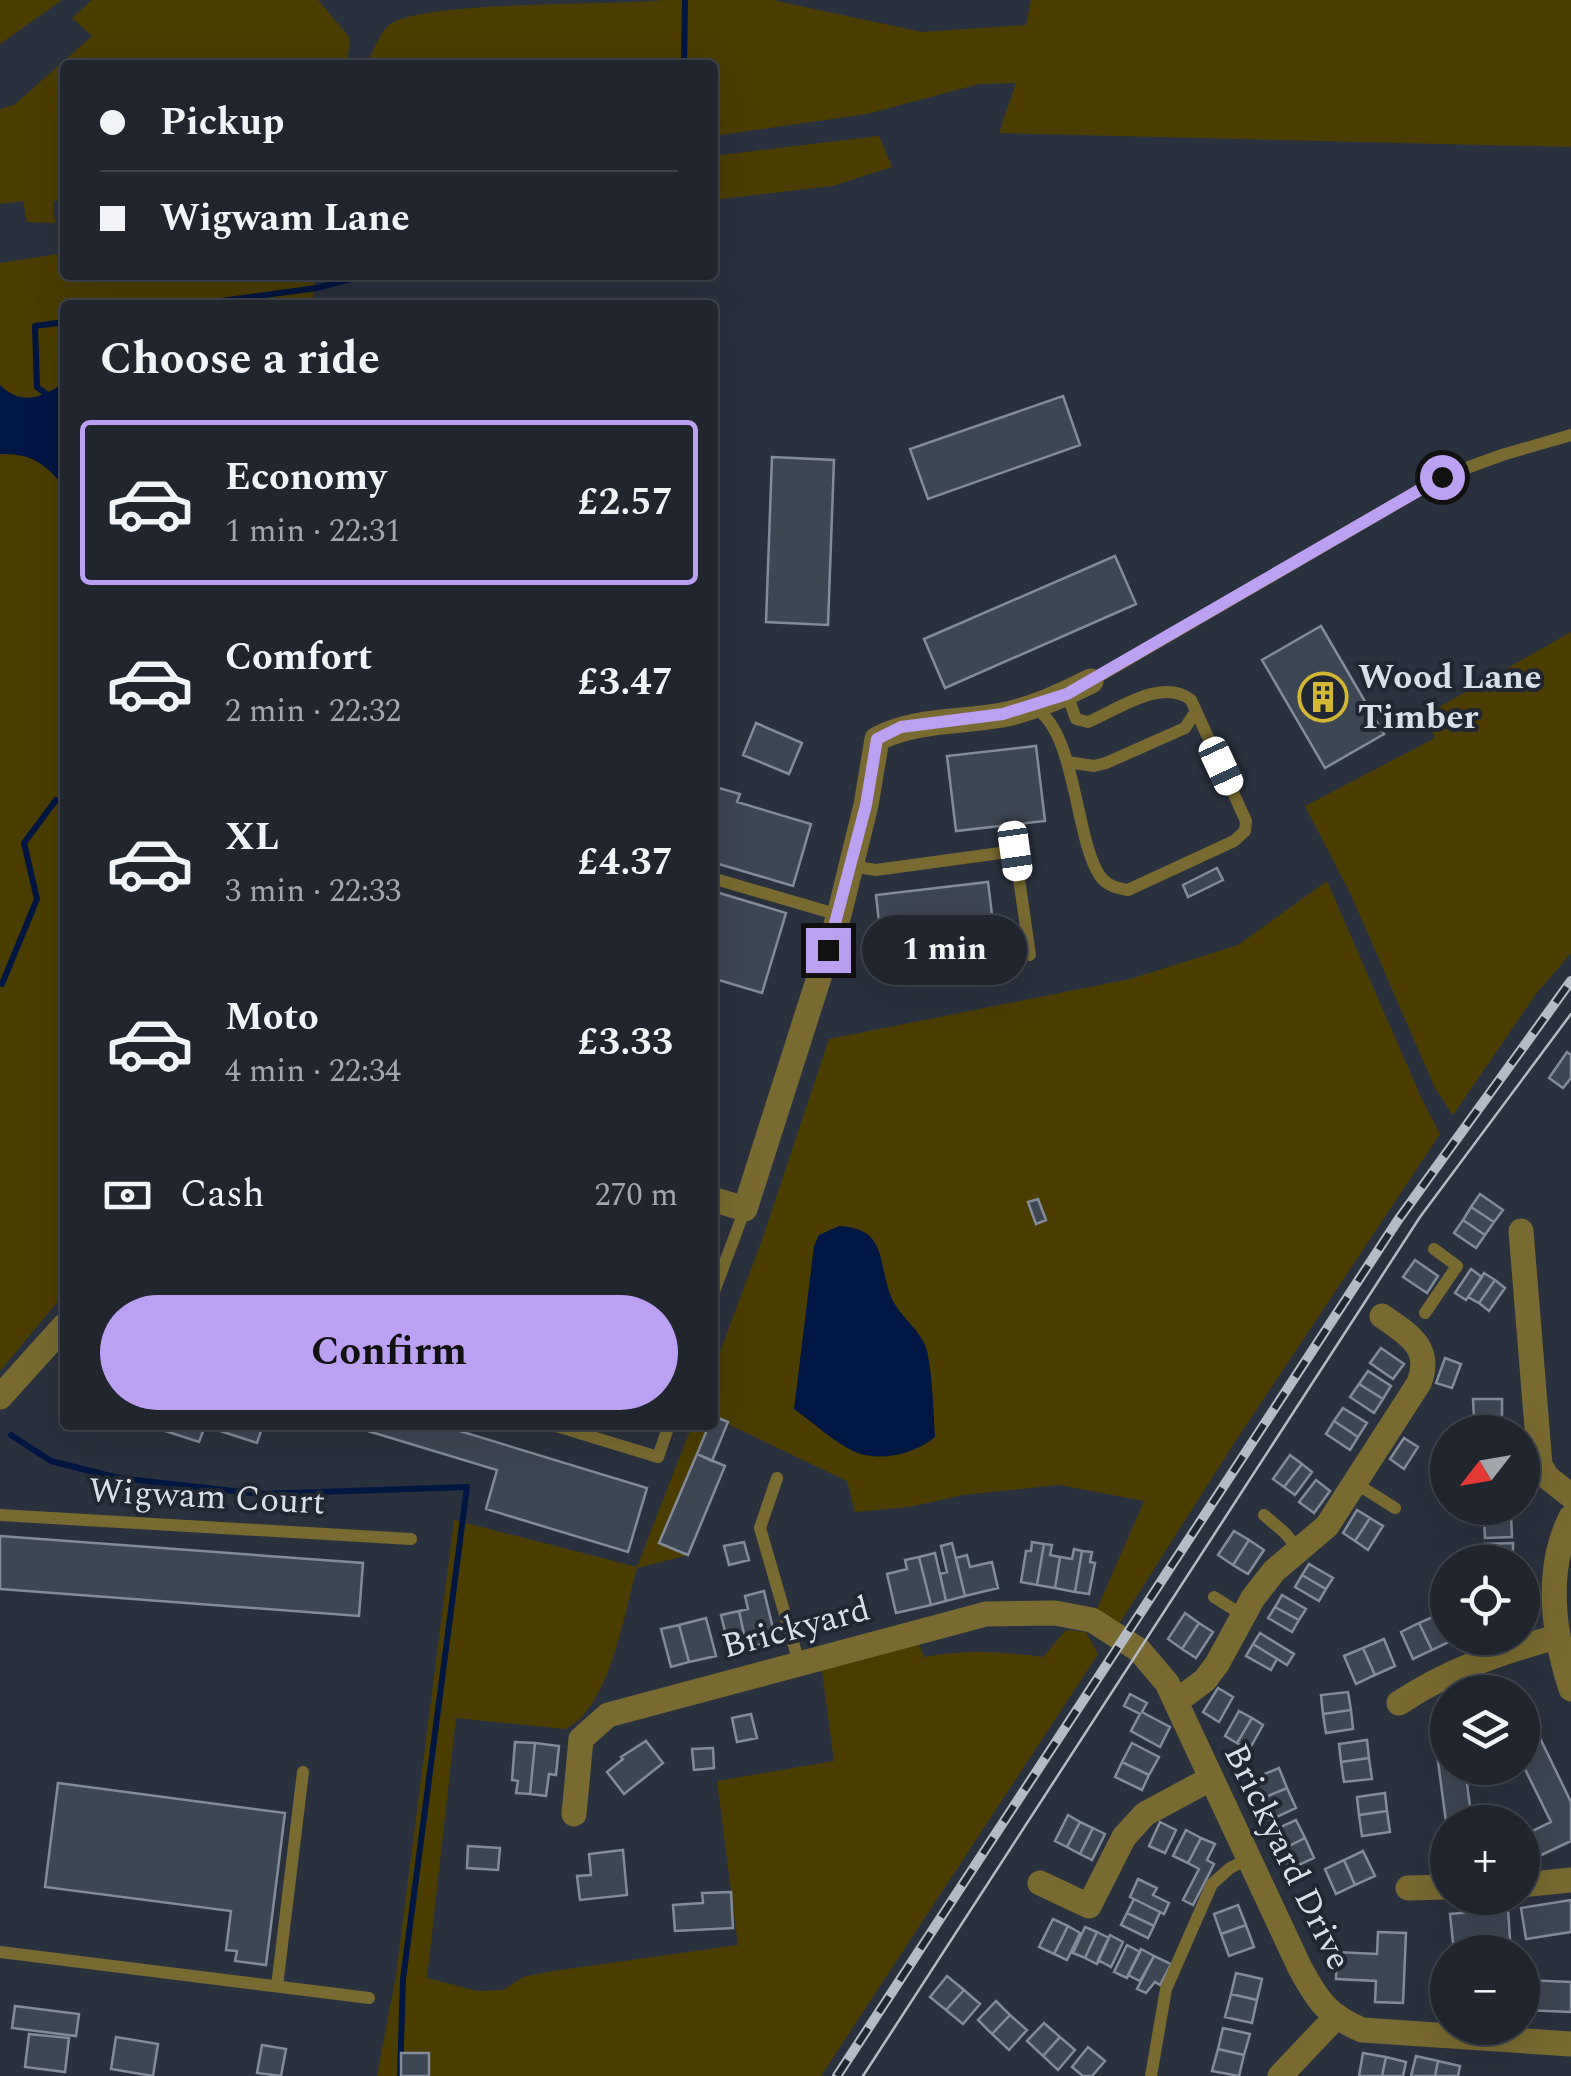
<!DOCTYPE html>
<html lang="en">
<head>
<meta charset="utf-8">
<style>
  :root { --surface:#20252e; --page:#282d36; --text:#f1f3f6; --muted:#a2a5aa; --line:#3d424a; --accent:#bca0f2 }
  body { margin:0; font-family:Spectral,serif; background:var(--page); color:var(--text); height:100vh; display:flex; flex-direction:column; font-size:38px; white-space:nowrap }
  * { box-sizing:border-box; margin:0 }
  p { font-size:32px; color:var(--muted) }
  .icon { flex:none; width:55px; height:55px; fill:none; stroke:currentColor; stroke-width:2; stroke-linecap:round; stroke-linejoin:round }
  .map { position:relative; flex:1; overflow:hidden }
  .details { position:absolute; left:60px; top:300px; width:658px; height:1130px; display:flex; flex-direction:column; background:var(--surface); border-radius:10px; box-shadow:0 10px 40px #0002,0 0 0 2px var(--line) }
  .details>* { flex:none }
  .banner { position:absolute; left:60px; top:60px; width:658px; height:220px; border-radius:10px; box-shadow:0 10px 40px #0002,0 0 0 2px var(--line); display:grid; align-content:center; height:220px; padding:0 40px; background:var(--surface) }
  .needle { width:65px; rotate:239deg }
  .buttons { position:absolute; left:1430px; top:1415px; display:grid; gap:20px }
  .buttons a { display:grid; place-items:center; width:110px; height:110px; border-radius:50%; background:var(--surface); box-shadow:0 10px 40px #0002,0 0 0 2px var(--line); font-size:50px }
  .end { position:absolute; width:45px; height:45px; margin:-22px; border:12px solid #bca0f2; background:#111; box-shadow:0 0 0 5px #111 }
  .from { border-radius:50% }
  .bubble { position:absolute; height:70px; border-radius:35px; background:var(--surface); box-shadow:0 10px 40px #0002,0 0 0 2px var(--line); font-size:32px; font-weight:700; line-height:70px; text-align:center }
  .car { position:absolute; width:30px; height:60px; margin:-30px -15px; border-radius:12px; box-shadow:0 0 8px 2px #0007; background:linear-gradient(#fff 24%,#345 0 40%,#fff 0 76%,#345 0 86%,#fff 0) }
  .banner b { display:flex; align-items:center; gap:35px; height:95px; font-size:38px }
  .banner b+b { border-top:2px solid var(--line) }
  .banner i { width:25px; height:25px; background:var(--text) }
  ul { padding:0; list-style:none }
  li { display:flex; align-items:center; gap:30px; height:165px; margin:0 20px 15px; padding:0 20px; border:5px solid transparent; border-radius:10px }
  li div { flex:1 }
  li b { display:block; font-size:38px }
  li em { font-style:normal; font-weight:700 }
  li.selected { border-color:var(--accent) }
  li>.icon { width:90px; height:90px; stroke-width:1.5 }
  h2 { padding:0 40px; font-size:45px; line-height:120px }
  .pay { display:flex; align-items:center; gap:25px; height:110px; padding:0 40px; font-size:38px }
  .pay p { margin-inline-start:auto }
  .cta { display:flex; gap:20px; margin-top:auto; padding:20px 40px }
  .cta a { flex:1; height:115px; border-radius:60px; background:var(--accent); color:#111; font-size:40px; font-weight:700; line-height:115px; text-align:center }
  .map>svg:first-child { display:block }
  .green { fill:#4b3d00 }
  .water { fill:#001643 }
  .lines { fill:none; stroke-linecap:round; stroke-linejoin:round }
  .stream { stroke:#001643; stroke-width:6 }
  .building { fill:#3d4653; stroke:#828b9a; stroke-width:2.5 }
  .service { stroke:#796a31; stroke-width:12 }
  .minor { stroke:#796a31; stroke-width:25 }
  .tertiary { stroke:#796a31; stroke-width:25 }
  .tram { stroke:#b5bbc4; stroke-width:2.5 }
  .rail-casing { stroke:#b5bbc4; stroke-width:10 }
  .rail { stroke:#202733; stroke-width:6; stroke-dasharray:19; stroke-linecap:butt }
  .route { stroke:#bca0f2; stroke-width:12 }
  .labels { text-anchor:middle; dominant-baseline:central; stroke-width:8; stroke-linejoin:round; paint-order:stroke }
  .poi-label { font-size:35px; font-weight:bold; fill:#d9dfe7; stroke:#202733; text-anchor:start }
  .street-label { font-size:35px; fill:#d9dfe7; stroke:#202733 }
</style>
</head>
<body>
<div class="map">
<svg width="1571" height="2076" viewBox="0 0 1571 2076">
  <rect width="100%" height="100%" fill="#2a313e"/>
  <path class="green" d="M0,0H62L0,44Z
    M92,0H318L350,38L347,65H65V197L53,202L55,223L27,222L23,201L0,204V109L14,105L92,36L72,18Z
    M664,0H772L922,32L1026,25L1031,0H1571V147L999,133L1016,83L979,84L867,114L713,136L712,65H366C372,54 379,34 389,25C424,0 609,6 664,0Z
    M879,136L892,167L832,186L713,200V156Z
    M65,253V275H315L312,305H65V1293L0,1371V263Z
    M1571,632V953L1536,994L1453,1115L1435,1088L1351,895L1305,806L1435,738L1425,715Z
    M1327,881L1420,1095L1440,1134L1233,1445L1119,1624L1097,1609L1144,1501L1059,1485L963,1495L909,1507L855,1512L847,1481L713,1417V1370L762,1240L829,1039L1130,979L1238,945Z
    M692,1425H709L659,1542L688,1555L637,1568C624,1613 610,1709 565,1729L456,1718L427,1978L477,1991L503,1990L523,1977L553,1971L738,1945L717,1781L834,1761L821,1664L917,1639L924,1657C966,1649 1002,1652 1043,1657L1066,1630L1086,1632L1098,1654L821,2076H377L396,1975L454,1520L637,1567Z"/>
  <path class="water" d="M65,382V488C46,464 32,453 0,454V385C22,407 43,397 65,382Z
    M839,1226C889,1228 877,1265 892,1299C900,1317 923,1332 927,1351C933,1378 933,1409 935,1437C915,1454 879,1463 853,1451C832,1441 813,1422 794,1409L814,1246L819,1235Z"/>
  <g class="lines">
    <path class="stream" d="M684,65L685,0
      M191,305L317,288L365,275
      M65,322L35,326L37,387L65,408
      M2,984L37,899L24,843L56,800
      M11,1435L51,1461L118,1478L260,1494L467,1487L403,1979L400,2076"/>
  </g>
  <path class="building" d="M1063,396L1080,445L928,499L910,449Z
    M772,457L834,460L828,625L766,622Z
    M1115,556L1136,604L945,688L924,639Z
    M1321,626L1384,734L1325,768L1262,660Z
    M756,723L802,743L789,774L743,755Z
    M1036,746L1045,821L956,831L947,756Z
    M712,786L740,794L737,802L811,824L793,886L712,862Z
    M1217,868L1223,880L1188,897L1183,885Z
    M988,882L998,964L885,977L876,895Z
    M716,892L786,913L762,993L712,978V904Z
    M1567,1052L1571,1055V1078L1563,1088L1549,1078Z
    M1480,1194L1503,1210L1494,1222L1471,1207Z
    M1038,1199L1046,1220L1036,1224L1028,1202Z
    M1471,1207L1494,1222L1485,1235L1463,1220Z
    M1463,1220L1485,1235L1476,1248L1454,1233Z
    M1415,1260L1438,1276L1427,1293L1403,1277Z
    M1471,1269L1482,1277L1466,1300L1455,1293Z
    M1484,1273L1495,1280L1479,1303L1468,1297Z
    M1495,1280L1505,1288L1489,1311L1479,1303Z
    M1381,1348L1404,1364L1393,1379L1370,1363Z
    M1445,1358L1461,1364L1452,1388L1436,1383Z
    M1368,1371L1391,1386L1383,1399L1359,1384Z
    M1359,1384L1383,1399L1374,1413L1350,1397Z
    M1473,1399H1502V1419H1474Z
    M1343,1408L1367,1423L1358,1437L1334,1421Z
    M713,1416L728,1422L712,1461L697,1454L709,1425H712Z
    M1474,1419H1502L1503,1432H1474Z
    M1334,1421L1358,1437L1350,1450L1326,1434Z
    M147,1425H263L257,1443L205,1426L199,1442Z
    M348,1425H440L647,1488L628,1552L486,1509L497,1470Z
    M1404,1438L1418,1447L1404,1469L1390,1459Z
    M697,1454L725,1466L688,1555L659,1543Z
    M1290,1455L1302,1464L1284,1487L1273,1479Z
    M1302,1464L1312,1472L1295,1495L1284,1487Z
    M1316,1480L1330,1491L1314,1513L1299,1502Z
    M1484,1508H1511V1516L1484,1517Z
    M1357,1510L1370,1518L1355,1541L1343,1533Z
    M1511,1516L1512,1537L1485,1538L1484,1517Z
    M1370,1518L1383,1526L1368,1550L1355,1541Z
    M1234,1531L1249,1540L1233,1565L1218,1555Z
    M0,1536L363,1563L359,1616L0,1589Z
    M1249,1540L1264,1550L1248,1574L1233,1565Z
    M744,1542L749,1560L729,1565L724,1546Z
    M1032,1542L1044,1544L1037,1585L1021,1582L1026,1551H1031Z
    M952,1543L965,1596L946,1601L940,1574L947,1572L941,1546Z
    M1513,1543V1562H1485L1484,1544Z
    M1044,1544L1052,1545L1050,1555L1060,1557L1055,1588L1037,1585Z
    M1074,1549L1082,1551L1075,1592L1055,1588L1060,1557L1072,1559Z
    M1082,1551L1092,1552L1090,1562L1095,1563L1089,1594L1075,1592Z
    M935,1553L946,1601L931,1605L919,1557Z
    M967,1555L970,1567L992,1562L998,1588L965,1596L956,1558Z
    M919,1557L931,1605L896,1613L887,1574L907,1569L905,1560Z
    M1309,1564L1333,1578L1326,1589L1302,1575Z
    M1302,1575L1326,1589L1319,1601L1295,1587Z
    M764,1591L776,1641L747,1648L739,1611L748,1609L745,1596Z
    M1282,1595L1306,1609L1299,1620L1275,1607Z
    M1275,1607L1299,1620L1292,1632L1268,1618Z
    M739,1611L747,1648L730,1652L721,1615Z
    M1185,1613L1199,1623L1182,1649L1168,1639Z
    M1437,1615L1449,1642L1432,1650L1419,1623Z
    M706,1618L716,1656L689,1662L679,1625Z
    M1199,1623L1213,1632L1196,1658L1182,1649Z
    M1419,1623L1432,1650L1413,1659L1401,1632Z
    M679,1625L689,1662L671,1667L661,1629Z
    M1260,1633L1294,1654L1287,1665L1253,1644Z
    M1384,1639L1395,1666L1375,1675L1363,1648Z
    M1253,1644L1277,1659L1271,1670L1246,1656Z
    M1363,1648L1375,1675L1356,1684L1344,1656Z
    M1218,1688L1233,1697L1219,1722L1203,1712Z
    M1348,1692L1351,1710L1323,1714L1321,1695Z
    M1130,1694L1147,1703L1142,1712L1170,1727L1160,1747L1131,1731L1140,1714L1124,1706Z
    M1522,1701L1571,1802V1841L1537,1857L1526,1834L1551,1822L1522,1763Z
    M1351,1710L1353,1729L1326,1733L1323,1714Z
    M1239,1711L1252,1718L1237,1743L1225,1736Z
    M751,1714L757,1738L737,1742L732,1718Z
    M1448,1714V1768H1465L1472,1822H1448V1837L1432,1716Z
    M1252,1718L1263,1725L1249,1750L1237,1743Z
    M1367,1740L1369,1758L1341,1762L1339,1744Z
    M646,1741L663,1763L624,1794L607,1772L623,1759L621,1757Z
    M515,1742L535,1743L530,1794L516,1793L518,1781L512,1780Z
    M535,1743L559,1746L556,1775L549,1774L546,1796L530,1794Z
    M1132,1743L1159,1757L1149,1775L1122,1762Z
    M713,1748L714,1768L694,1770L692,1749Z
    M1369,1758L1372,1779L1344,1782L1341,1762Z
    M1122,1762L1149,1775L1142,1790L1115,1777Z
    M1279,1768L1287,1788L1261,1799L1253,1779Z
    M58,1783L285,1813L266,1965L235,1961L237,1951L226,1950L231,1911L45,1887Z
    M1287,1788L1296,1808L1270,1820L1261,1799Z
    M1385,1793L1387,1811L1359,1815L1357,1797Z
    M1387,1811L1390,1832L1362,1836L1359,1815Z
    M1068,1815L1080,1822L1067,1847L1055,1841Z
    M1296,1820L1305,1838L1281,1850L1272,1831Z
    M1080,1822L1093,1828L1080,1854L1067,1847Z
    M1160,1822L1176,1830L1165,1853L1149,1846Z
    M1093,1828L1105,1834L1092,1860L1080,1854Z
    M1186,1830L1201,1838L1188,1863L1173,1856Z
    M1201,1838L1215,1844L1207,1860L1214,1864L1193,1905L1183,1900L1199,1869L1188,1863Z
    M1305,1838L1314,1858L1290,1869L1281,1850Z
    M468,1846L500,1848L498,1870L467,1868Z
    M623,1850L627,1895L580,1900L577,1876L591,1875L589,1854Z
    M1363,1851L1375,1876L1355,1885L1344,1860Z
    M1344,1860L1355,1885L1336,1894L1325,1869Z
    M1138,1879L1157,1888L1153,1895L1169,1903L1164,1914L1130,1897Z
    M731,1892L733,1928L675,1931L673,1905L703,1903L702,1893Z
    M1134,1899L1160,1912L1154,1926L1127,1913Z
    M1571,1900V1932L1526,1939L1521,1908Z
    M1238,1905L1246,1925L1221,1934L1214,1914Z
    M1508,1909L1510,1939L1453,1943L1450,1914Z
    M1127,1913L1154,1926L1148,1938L1121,1925Z
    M1053,1919L1068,1926L1054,1954L1039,1947Z
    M1246,1925L1254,1947L1229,1956L1221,1934Z
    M1068,1926L1080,1933L1067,1960L1054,1954Z
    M1085,1927L1097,1932L1085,1958L1073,1953Z
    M1097,1932L1109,1938L1097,1964L1085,1958Z
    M1378,1932L1406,1933L1403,2003L1375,2002L1376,1981L1336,1979L1337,1952L1377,1954Z
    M1110,1935L1123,1942L1111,1967L1098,1960Z
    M1127,1945L1140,1952L1127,1978L1114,1972Z
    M1141,1949L1154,1956L1140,1981L1128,1975Z
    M1154,1956L1171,1964L1160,1985L1155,1982L1146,1993L1137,1989Z
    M1236,1973L1262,1979L1257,2000L1231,1994Z
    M947,1976L964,1990L946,2010L930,1997Z
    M1525,1980L1571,1982V2012L1524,2010Z
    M964,1990L980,2004L963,2024L946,2010Z
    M1231,1994L1257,2000L1252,2023L1225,2017Z
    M996,2001L1010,2015L992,2034L978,2020Z
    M15,2006L79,2014L76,2036L12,2028Z
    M1010,2015L1027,2030L1009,2050L992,2034Z
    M1044,2023L1060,2037L1043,2056L1027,2041Z
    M1223,2028L1250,2034L1244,2055L1218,2049Z
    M29,2034L69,2038L65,2072L25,2067Z
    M116,2037L158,2044L153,2076L111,2069Z
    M1060,2037L1075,2050L1058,2070L1043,2056Z
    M262,2045L286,2049L281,2076L257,2073Z
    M1088,2047L1105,2061L1092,2076H1083L1072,2067Z
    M1218,2049L1244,2055L1239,2076L1212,2071Z
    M401,2053H429V2076H401Z
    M1363,2053L1386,2057L1382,2076H1359Z
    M1416,2056L1438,2061L1435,2076H1411Z
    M1386,2057L1406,2062L1403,2076H1382Z
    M1438,2061L1460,2066L1458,2076H1435Z"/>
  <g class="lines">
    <path class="service" d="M1091,681L1442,477L1502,455L1571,435
      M1034,708C1076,729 1075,840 1100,876C1107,886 1117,888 1128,890L1234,841L1245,831L1246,821L1191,700C1162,677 1117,710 1088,722L1076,719L1067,694
      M1067,762L1094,766L1106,763L1185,728L1196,711
      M851,866L876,870L1015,851L1030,955
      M712,878L839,915
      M712,1297L745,1209
      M1425,1313L1457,1266L1434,1249
      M553,1425L658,1457L669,1425
      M777,1478L760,1528L799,1663
      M1355,1483L1395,1508
      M0,1515L411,1539
      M1264,1515L1285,1533L1299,1550
      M1214,1597L1244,1616
      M0,1952L369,1998
      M277,1986L303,1772
      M1151,2076L1166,1989L1212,1884L1230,1868L1248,1859"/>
    <path class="minor" d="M712,1199L745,1209L839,915L866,805L877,739C916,719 959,723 1002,715C1033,709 1063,695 1091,681
      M1521,1231L1540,1465L1547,1477L1571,1496
      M0,1397L65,1325
      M1177,1701L1205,1680L1217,1664L1253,1598L1274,1571L1327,1526L1419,1383C1433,1348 1408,1334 1382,1316
      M1399,1703C1449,1670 1500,1652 1557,1637
      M574,1814L581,1739L608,1715L986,1614L1055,1613L1092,1620L1139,1650L1167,1683L1300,1968C1318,2001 1327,2015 1362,2030L1571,2044
      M1040,1883L1089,1906L1124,1837L1145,1814L1210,1779
      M1522,1885L1571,1880
      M1408,1888L1448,1887
      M1280,2076L1335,2018"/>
    <path class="tertiary" d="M1571,1517C1544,1571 1553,1633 1571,1689"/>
    <path class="tram" d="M863,2076L1420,1217L1571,1014"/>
    <g class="rail-casing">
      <path id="rail" d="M837,2076L1398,1220L1571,981"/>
    </g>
    <use href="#rail" class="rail"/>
  </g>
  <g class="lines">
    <path class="route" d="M828,950L866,805L877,739L901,727L1003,714L1067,694L1442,477"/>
  </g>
  <defs>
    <g id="building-ring" transform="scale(2.5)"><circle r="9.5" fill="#202733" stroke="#d4b635" stroke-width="1.5"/><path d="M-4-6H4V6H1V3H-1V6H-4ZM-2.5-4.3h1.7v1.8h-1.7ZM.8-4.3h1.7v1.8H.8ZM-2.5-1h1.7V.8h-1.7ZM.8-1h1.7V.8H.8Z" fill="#d4b635"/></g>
  </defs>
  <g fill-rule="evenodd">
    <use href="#building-ring" x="1323" y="697"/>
  </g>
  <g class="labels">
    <g class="poi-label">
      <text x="1358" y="677">Wood Lane<tspan x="1358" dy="40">Timber</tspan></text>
    </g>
    <g class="street-label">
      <text transform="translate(207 1497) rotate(3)">Wigwam Court</text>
      <text transform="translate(796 1628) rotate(-15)">Brickyard</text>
      <text transform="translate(1287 1857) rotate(64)">Brickyard Drive</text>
    </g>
  </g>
</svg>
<div class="buttons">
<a><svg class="needle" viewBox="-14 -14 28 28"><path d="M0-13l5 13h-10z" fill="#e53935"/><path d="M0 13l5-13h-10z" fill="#a2a5aa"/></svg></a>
<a><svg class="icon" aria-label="locate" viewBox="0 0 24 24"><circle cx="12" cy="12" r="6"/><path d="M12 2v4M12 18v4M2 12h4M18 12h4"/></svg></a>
<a><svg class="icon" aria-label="layers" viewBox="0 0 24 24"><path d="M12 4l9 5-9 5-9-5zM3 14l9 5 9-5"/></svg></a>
<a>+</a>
<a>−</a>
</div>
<i class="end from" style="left:1442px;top:477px"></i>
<i class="end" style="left:828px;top:950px"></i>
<div class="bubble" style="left:862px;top:915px;width:165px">1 min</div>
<i class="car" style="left:1221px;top:766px;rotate:155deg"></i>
<i class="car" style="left:1015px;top:851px;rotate:172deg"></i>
<div class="banner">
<b><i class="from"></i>Pickup</b>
<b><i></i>Wigwam Lane</b>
</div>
<section class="details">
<h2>Choose a ride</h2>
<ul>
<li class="selected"><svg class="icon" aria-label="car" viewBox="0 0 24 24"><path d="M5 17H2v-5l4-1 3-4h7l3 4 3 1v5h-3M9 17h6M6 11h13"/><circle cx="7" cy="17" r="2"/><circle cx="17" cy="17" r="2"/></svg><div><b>Economy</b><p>1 min · 22:31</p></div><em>£2.57</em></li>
<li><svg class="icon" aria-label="car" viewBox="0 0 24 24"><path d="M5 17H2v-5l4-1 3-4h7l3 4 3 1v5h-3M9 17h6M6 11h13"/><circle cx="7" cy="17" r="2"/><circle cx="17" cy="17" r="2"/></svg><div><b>Comfort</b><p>2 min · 22:32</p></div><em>£3.47</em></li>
<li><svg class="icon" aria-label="car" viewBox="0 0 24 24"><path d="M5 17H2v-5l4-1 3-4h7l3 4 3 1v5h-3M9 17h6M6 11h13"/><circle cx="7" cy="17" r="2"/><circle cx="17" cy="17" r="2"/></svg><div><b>XL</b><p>3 min · 22:33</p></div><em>£4.37</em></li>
<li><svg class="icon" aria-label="car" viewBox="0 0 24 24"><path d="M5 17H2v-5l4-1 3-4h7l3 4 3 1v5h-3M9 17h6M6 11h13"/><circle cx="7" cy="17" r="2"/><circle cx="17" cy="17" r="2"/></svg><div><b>Moto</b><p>4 min · 22:34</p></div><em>£3.33</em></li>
</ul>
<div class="pay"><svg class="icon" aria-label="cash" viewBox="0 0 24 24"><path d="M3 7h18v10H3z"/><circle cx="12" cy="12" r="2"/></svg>Cash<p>270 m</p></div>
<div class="cta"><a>Confirm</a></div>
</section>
</div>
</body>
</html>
